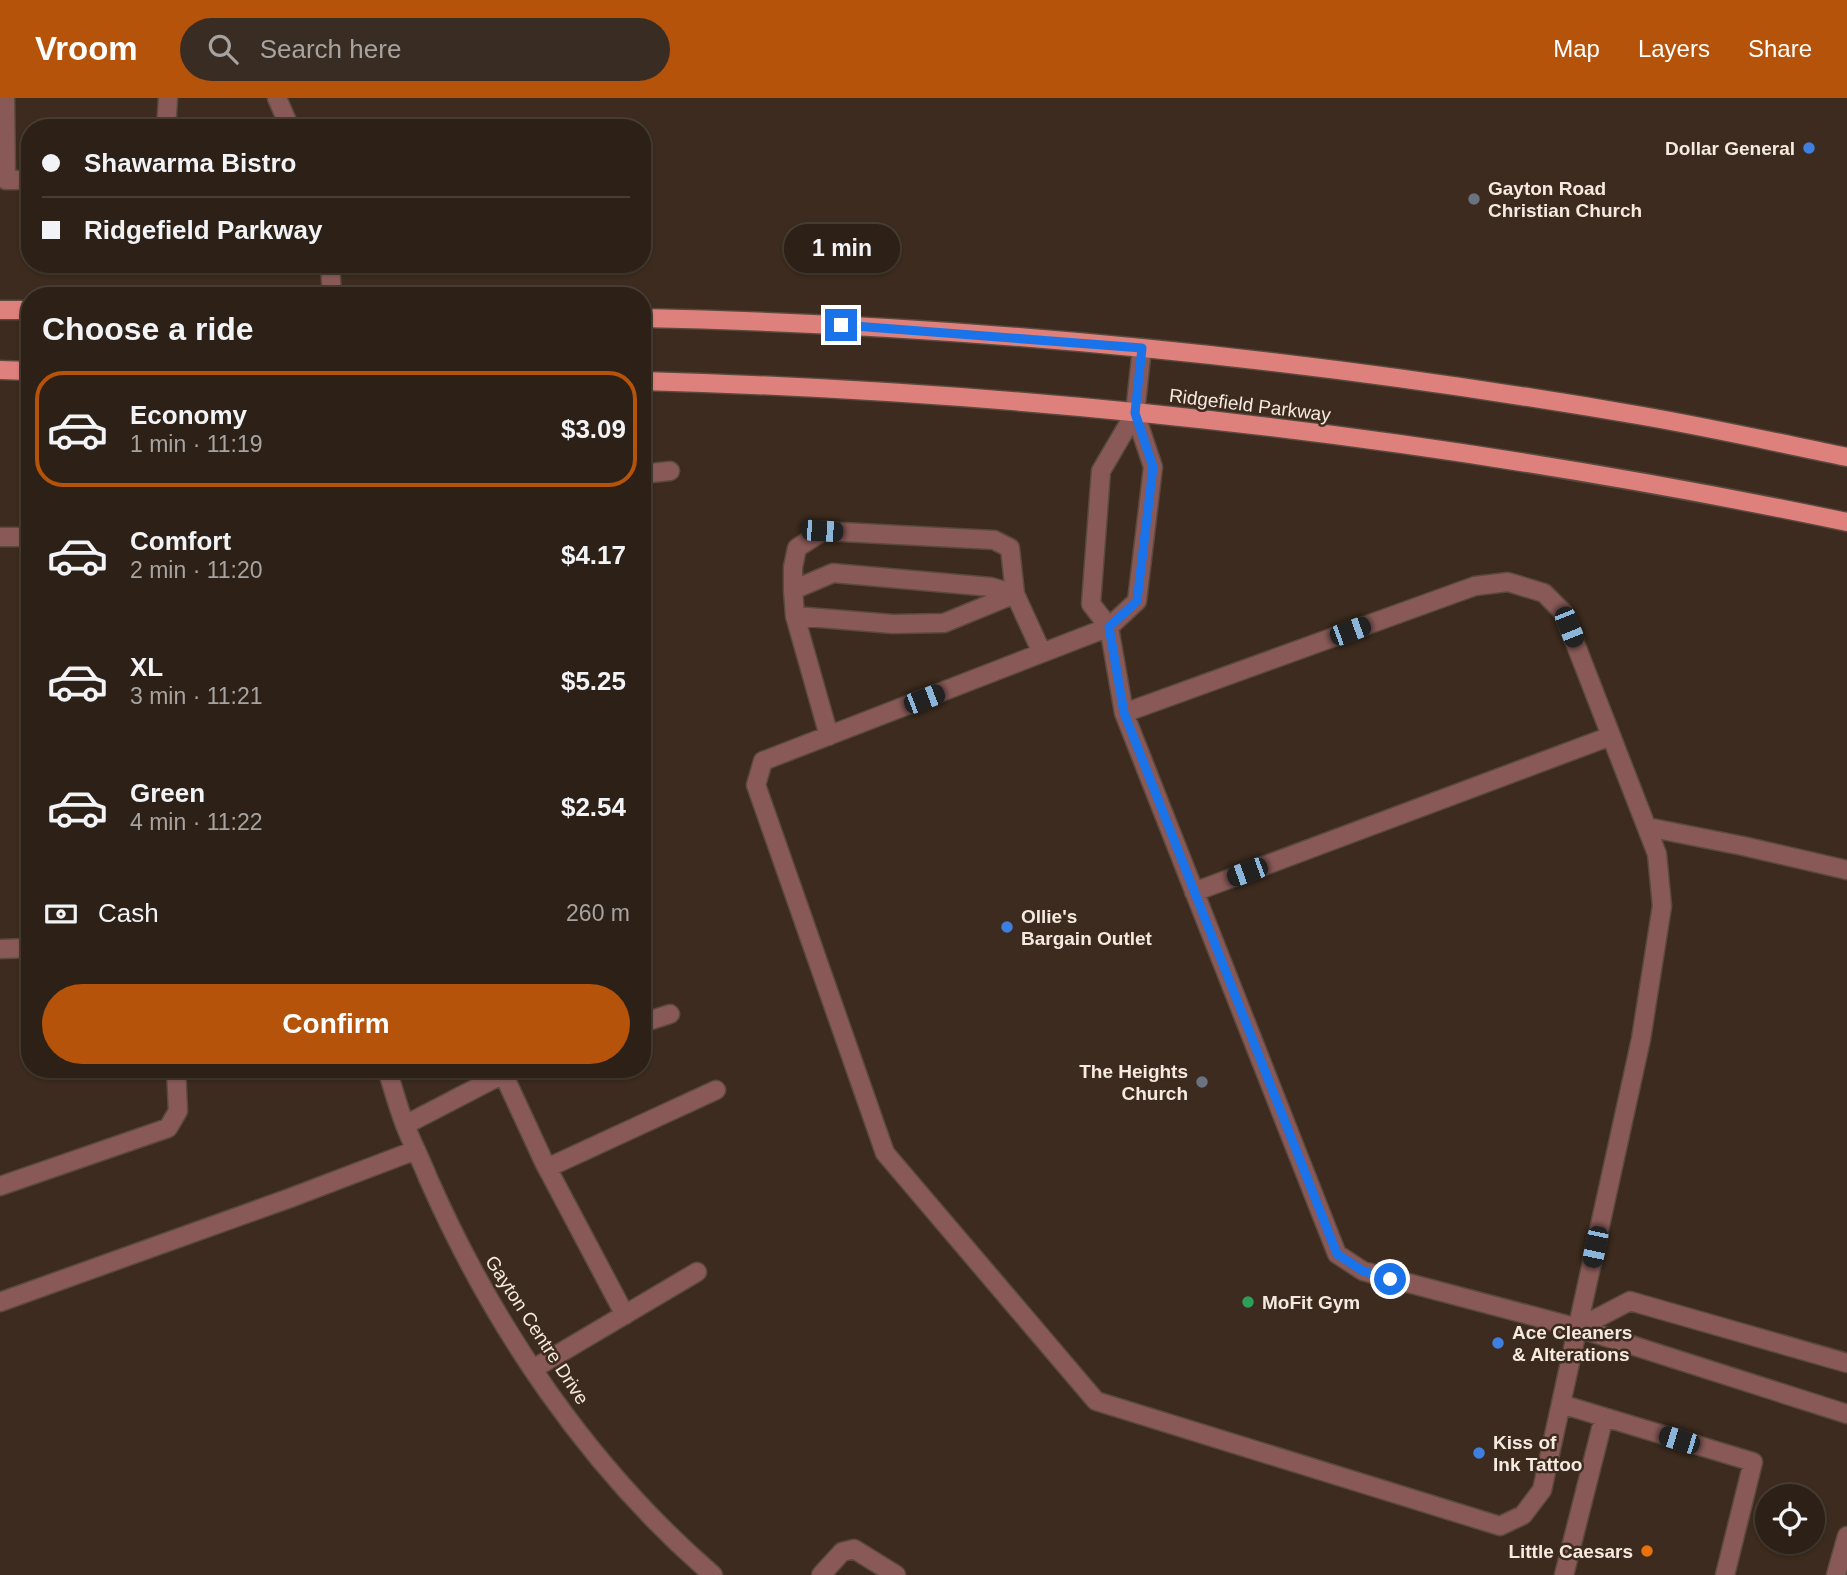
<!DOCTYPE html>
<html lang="en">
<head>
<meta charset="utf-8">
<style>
  :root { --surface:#2d2016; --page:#392d23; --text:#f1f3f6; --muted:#a7a3a1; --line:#483e35; --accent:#b45309 }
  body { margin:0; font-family:Arial,sans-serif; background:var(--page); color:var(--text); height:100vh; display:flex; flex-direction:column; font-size:26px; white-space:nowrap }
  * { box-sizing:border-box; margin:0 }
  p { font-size:23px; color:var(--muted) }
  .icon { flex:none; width:38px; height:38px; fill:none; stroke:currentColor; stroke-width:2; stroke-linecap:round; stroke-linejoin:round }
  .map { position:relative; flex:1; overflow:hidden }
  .details { position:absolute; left:21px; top:189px; width:630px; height:791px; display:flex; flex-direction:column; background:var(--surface); border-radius:28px; box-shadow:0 2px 5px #0004,0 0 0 2px var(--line) }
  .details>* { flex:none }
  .banner { position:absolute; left:21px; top:21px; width:630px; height:154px; border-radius:28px; box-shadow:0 2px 5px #0004,0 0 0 2px var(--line); display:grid; align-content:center; height:154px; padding:0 21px; background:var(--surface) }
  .buttons { position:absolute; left:1755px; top:1386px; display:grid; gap:14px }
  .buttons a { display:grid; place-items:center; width:70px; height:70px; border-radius:50%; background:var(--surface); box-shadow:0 2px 5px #0004,0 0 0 2px var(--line); font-size:35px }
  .end { position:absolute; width:32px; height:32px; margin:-16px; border:9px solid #1a73e8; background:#fff; box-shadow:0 0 0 4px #fff }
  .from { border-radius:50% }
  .bubble { position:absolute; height:49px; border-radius:24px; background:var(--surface); box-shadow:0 2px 5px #0004,0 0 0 2px var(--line); font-size:23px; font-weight:700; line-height:49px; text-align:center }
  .car { position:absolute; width:21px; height:42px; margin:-21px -10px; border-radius:9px; box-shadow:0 0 5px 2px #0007; background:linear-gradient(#222 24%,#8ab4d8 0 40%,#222 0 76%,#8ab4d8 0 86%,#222 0) }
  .banner b { display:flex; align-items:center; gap:24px; height:66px; font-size:26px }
  .banner b+b { border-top:2px solid var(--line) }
  .banner i { width:18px; height:18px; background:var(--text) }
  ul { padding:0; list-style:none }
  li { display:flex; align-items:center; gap:21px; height:116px; margin:0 14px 10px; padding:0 7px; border:4px solid transparent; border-radius:28px }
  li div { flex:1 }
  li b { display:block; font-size:26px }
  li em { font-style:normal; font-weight:700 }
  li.selected { border-color:var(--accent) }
  li>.icon { width:63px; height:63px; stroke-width:1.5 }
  h2 { padding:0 21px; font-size:32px; line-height:84px }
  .pay { display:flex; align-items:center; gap:18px; height:77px; padding:0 21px; font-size:26px }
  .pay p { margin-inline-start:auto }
  .cta { display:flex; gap:14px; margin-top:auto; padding:14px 21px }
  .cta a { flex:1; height:80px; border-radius:42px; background:var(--accent); color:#fff; font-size:28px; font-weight:700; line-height:80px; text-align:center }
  header { display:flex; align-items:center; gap:42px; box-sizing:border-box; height:98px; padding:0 35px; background:var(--accent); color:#fff }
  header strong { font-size:33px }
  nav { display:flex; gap:38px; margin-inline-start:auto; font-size:24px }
  .search { width:490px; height:63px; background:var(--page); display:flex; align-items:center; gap:18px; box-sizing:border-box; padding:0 24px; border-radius:38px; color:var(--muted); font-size:26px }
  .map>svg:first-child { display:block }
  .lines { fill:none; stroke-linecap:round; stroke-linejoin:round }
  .minor-casing { stroke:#5a493d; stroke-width:21 }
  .major-casing { stroke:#5a493d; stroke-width:21 }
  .minor { stroke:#885957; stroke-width:18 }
  .major { stroke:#de807c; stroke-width:18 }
  .route { stroke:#1a73e8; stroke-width:9 }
  .shop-dot { fill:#3f7fe0; stroke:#3c2b1e; stroke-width:2.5 }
  .worship-dot { fill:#6b7280; stroke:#3c2b1e; stroke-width:2.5 }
  .leisure-dot { fill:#2e9e5b; stroke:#3c2b1e; stroke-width:2.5 }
  .food-dot { fill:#e8710a; stroke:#3c2b1e; stroke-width:2.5 }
  .labels { text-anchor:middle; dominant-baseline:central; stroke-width:5; stroke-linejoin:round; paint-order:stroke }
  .poi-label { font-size:19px; font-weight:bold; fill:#f5e9e0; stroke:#3c2b1e; text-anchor:start }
  .street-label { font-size:19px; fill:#f5e9e0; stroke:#3c2b1e }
</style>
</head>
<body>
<header>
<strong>Vroom</strong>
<div class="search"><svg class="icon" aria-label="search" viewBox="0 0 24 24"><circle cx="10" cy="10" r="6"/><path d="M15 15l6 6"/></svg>Search here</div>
<nav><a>Map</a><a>Layers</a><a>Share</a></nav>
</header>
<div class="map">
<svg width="1847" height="1477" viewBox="0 0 1847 1477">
  <rect width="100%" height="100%" fill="#3c2b1e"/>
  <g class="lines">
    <g class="minor-casing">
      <path id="minor" d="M5,0L6,82H30
        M277,0L290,30
        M166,30L168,0
        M330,166L332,198
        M1135,315L1153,369L1137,503L1109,529L1091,506L1101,373L1135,315L1142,250
        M642,376L670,373
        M0,439H30
        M793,492V469L797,450L823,433L994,442L1010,450L1015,496L944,525L893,526L795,518
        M1124,615L1475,488L1508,484L1544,495L1563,514L1657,756L1662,808L1641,941L1542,1392L1523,1417L1500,1428L1096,1303L885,1055L756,687L763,663L1109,529L1124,615L1337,1156L1363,1173L1578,1230L1847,1316
        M829,638L795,518L793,492L833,475L991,489L1015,496L1042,555
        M1647,729L1743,748L1847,772
        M1194,794L1611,638
        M0,851L30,850
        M642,925L670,916
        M387,971C393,990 398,1009 405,1027C412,1045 421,1062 428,1080C494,1230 589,1370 713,1477
        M501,971L544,1064L625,1217
        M405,1027L511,972
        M547,1070L716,992
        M0,1088L168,1030L178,1013L176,971
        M0,1204L290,1100L416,1052
        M1578,1230L1630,1203L1847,1265
        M533,1271L697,1174
        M1561,1306L1753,1364L1725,1477
        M821,1477L842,1454L854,1451L896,1477
        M1564,1477L1604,1319
        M1836,1477L1847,1438"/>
    </g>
    <g class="major-casing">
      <path id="major" d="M0,212H30
        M642,220C978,227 1313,261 1643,318C1712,330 1779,345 1847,359
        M0,272L30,273
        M642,283C1047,294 1451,341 1847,424"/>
    </g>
    <use href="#minor" class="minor"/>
    <use href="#major" class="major"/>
  </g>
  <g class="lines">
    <path class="route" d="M841,227L1142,250L1135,315L1153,369L1137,503L1109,529L1124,615L1337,1156L1363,1173L1390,1181"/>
  </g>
  <g class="shop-dot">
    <circle cx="1809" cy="50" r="7"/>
    <circle cx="1007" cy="829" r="7"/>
    <circle cx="1498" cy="1245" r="7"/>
    <circle cx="1479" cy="1355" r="7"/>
  </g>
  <g class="worship-dot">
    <circle cx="1474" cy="101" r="7"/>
    <circle cx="1202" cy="984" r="7"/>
  </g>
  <circle class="leisure-dot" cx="1248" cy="1204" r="7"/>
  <circle class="food-dot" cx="1647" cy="1453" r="7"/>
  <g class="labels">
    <g class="poi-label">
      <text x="1795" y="50" text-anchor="end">Dollar General</text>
      <text x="1488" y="90">Gayton Road<tspan x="1488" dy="22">Christian Church</tspan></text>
      <text x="1021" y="818">Ollie's<tspan x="1021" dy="22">Bargain Outlet</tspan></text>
      <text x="1188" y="973" text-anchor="end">The Heights<tspan x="1188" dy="22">Church</tspan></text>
      <text x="1262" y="1204">MoFit Gym</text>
      <text x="1512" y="1234">Ace Cleaners<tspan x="1512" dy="22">&amp; Alterations</tspan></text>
      <text x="1493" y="1344">Kiss of<tspan x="1493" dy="22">Ink Tattoo</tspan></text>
      <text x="1633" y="1453" text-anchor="end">Little Caesars</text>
    </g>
    <g class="street-label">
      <text transform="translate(1250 307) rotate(7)">Ridgefield Parkway</text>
      <text transform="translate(537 1232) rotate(57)">Gayton Centre Drive</text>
    </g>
  </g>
</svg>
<div class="buttons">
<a><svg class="icon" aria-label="locate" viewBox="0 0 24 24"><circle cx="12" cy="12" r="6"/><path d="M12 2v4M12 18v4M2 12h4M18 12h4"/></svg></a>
</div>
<i class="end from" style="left:1390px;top:1181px"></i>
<i class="end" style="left:841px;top:227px"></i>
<div class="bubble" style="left:784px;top:126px;width:116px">1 min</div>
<i class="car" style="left:822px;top:433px;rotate:93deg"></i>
<i class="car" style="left:1569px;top:529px;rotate:158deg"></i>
<i class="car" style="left:1350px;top:533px;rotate:70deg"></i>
<i class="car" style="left:924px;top:601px;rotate:69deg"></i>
<i class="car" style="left:1247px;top:774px;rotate:250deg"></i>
<i class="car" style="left:1595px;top:1149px;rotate:192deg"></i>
<i class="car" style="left:1679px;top:1342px;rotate:287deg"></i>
<div class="banner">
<b><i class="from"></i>Shawarma Bistro</b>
<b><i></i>Ridgefield Parkway</b>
</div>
<section class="details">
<h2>Choose a ride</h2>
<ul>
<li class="selected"><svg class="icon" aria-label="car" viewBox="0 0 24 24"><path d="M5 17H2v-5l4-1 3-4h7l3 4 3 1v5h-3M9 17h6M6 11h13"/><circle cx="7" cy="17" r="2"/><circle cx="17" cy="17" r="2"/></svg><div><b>Economy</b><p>1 min · 11:19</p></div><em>$3.09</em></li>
<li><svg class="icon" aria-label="car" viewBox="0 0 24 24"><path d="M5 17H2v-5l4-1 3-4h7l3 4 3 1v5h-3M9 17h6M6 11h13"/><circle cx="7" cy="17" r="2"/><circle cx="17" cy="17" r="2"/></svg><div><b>Comfort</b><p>2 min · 11:20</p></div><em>$4.17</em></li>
<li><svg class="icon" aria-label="car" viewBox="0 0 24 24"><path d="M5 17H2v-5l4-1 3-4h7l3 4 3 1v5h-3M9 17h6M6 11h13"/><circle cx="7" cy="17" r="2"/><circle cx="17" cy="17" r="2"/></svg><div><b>XL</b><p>3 min · 11:21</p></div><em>$5.25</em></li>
<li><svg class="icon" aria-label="car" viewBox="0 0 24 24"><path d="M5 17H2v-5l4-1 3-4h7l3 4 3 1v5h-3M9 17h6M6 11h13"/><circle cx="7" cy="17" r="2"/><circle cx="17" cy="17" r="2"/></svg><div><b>Green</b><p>4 min · 11:22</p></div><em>$2.54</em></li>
</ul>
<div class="pay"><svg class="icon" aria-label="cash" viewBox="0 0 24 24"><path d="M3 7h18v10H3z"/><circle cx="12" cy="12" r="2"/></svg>Cash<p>260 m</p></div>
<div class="cta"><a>Confirm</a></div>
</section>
</div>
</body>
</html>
